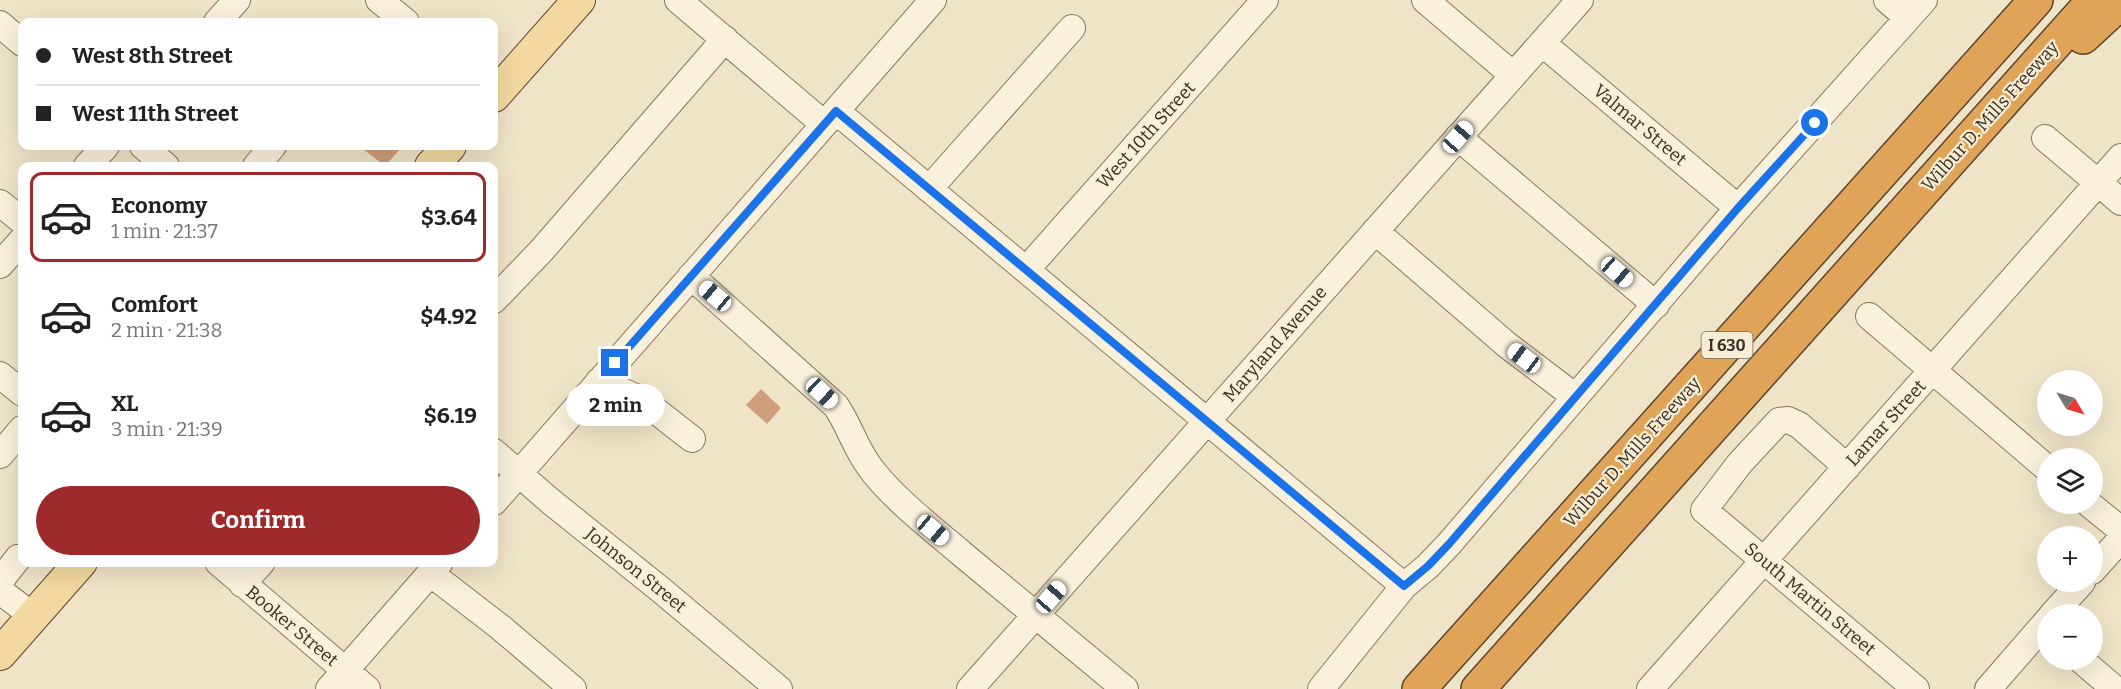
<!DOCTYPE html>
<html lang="en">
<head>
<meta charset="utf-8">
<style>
  :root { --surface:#fff; --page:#f2f2f2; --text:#222; --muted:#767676; --line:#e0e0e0; --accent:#9e2a2b }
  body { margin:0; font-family:Bitter,serif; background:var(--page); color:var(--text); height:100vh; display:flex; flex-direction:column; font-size:22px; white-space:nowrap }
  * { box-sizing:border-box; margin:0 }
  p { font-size:20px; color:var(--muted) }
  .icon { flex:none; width:33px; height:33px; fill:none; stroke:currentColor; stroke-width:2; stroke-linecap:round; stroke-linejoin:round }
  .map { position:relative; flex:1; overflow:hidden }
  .side { position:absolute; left:18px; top:162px; width:480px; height:405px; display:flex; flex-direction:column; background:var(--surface); border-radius:12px; box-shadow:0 6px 24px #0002 }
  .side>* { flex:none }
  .top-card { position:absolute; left:18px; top:18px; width:480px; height:132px; border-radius:12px; box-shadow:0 6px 24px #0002; display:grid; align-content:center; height:132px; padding:0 18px; background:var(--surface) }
  .needle { width:39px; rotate:128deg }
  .buttons { position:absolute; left:2037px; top:370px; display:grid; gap:12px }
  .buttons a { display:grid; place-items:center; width:66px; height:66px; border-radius:50%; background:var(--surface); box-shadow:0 6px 24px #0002; font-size:30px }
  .end { position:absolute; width:27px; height:27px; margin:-14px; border:8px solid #1a73e8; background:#fff; box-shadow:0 0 0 3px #fff }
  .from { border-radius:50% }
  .bubble { position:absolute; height:42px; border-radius:21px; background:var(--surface); box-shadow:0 6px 24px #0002; font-size:20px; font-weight:700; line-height:42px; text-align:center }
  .car { position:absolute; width:18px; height:36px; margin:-18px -9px; border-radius:8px; box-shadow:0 0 4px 2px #0007; background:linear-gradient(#fff 24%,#345 0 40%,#fff 0 76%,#345 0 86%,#fff 0) }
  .top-card b { display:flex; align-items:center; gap:21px; height:57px; font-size:22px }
  .top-card b+b { border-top:2px solid var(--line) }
  .top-card i { width:15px; height:15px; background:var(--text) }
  ul { padding:10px 0 0; list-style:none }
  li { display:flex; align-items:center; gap:18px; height:90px; margin:0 12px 9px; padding:0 6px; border:3px solid transparent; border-radius:12px }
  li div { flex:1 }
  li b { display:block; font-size:22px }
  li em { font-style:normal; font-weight:700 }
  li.selected { border-color:var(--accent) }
  li>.icon { width:54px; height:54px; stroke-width:1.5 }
  .primary-button { display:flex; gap:12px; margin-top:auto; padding:12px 18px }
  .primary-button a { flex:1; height:69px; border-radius:36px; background:var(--accent); color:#fff; font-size:24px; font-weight:700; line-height:69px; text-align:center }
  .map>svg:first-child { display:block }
  .building { fill:#cf9f7d }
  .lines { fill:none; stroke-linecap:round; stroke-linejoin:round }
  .minor-casing { stroke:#8d765c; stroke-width:28 }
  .major-casing { stroke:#5b4430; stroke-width:34 }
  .highway-casing { stroke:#5b4430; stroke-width:36 }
  .minor { stroke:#faf1dc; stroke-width:26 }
  .major { stroke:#f3d9a0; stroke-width:32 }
  .highway { stroke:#e0a458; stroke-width:33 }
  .route { stroke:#1a73e8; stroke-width:8 }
  .labels { text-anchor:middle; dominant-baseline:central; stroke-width:4.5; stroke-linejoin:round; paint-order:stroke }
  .shield { fill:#f7eed8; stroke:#756857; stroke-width:1.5 }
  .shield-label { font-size:16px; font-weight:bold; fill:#3d2e20 }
  .street-label { font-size:18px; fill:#3d2e20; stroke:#f7eed8 }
</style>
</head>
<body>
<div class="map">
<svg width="2121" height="689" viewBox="0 0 2121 689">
  <rect width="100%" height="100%" fill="#f0e4c8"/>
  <path class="building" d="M359,146H397L401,148L385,166Z
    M761,389L781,408L767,424L746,405Z"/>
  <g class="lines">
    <g class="minor-casing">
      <path id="minor" d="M379,0L406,22
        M678,0L824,124
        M1425,0L1513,75
        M1887,0L1908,18
        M217,22L237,0
        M0,24L22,43
        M1542,43L1738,208
        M836,111L1404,586
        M1458,137L1656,305
        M2045,138L2121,202
        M143,146L166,166
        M87,166L106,146
        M256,166L273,146
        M929,189L1072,28
        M0,203L22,221
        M1375,231L1507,345L1574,396
        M0,265L22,240
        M1026,270L1265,0
        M691,276L836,406C849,425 855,447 869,466C890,496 934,530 962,554C1017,599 1071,644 1125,689
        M494,300L542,250L725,39
        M1869,316L2048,469
        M0,375L22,393
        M599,381L642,400L692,439
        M494,452L549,500L661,590L779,689
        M0,455L22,429
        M1847,467L1799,425L1788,420L1779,421L1740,463L1704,510L1916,689
        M494,502L933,0
        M2089,504L2121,530
        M218,562L367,689
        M2092,571L2121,539
        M430,573L500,627L573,689
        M0,581L18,558
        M242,584L262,562
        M0,591L33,616
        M2052,615L2082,582
        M2081,660L2115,689
        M329,689L440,562
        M970,689L1580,0
        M1321,689L1404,586L1428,566L1449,544L1738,208L1924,0
        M1650,689L2121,157
        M1988,689L2048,620"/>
    </g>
    <g class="major-casing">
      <path id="major" d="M494,96L579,0
        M431,166L450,146
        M0,654L81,562"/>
    </g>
    <g class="highway-casing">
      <path id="highway" d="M2083,37L2121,2
        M1419,689L2036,0
        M1478,689L2094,0"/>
    </g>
    <use href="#minor" class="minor"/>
    <use href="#major" class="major"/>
    <use href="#highway" class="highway"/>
  </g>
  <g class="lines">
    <path class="route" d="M615,363L836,111L1404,586L1428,566L1449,544L1738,208L1815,123"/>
  </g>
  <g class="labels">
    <rect class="shield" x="1701.5" y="332" width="51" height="26" rx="4.5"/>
    <g class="shield-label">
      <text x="1727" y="345">I 630</text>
    </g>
    <g class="street-label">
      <text transform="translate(1990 116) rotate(-48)">Wilbur D. Mills Freeway</text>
      <text transform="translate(1640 125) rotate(40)">Valmar Street</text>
      <text transform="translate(1146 135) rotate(-48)">West 10th Street</text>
      <text transform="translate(1275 344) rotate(-49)">Maryland Avenue</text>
      <text transform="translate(1886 423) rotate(-48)">Lamar Street</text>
      <text transform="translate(1632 452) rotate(-48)">Wilbur D. Mills Freeway</text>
      <text transform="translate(636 570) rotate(39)">Johnson Street</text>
      <text transform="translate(1810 599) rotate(40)">South Martin Street</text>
      <text transform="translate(292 626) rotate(40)">Booker Street</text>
    </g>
  </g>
</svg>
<div class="buttons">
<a><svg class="needle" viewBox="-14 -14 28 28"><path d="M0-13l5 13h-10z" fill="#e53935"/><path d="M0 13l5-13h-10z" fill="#767676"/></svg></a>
<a><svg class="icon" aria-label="layers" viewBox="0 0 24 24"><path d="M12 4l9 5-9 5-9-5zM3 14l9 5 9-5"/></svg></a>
<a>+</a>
<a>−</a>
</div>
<i class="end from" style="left:1815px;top:123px"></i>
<i class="end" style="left:615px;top:363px"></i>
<div class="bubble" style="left:566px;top:384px;width:99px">2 min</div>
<i class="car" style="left:1458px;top:137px;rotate:41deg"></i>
<i class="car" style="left:1617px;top:272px;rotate:131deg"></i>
<i class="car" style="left:715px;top:296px;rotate:310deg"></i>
<i class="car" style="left:1524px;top:358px;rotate:307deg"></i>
<i class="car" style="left:822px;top:393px;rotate:133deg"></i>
<i class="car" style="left:933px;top:530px;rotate:130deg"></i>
<i class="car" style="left:1051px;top:597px;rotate:41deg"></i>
<div class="top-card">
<b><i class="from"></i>West 8th Street</b>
<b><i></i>West 11th Street</b>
</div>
<section class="side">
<ul>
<li class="selected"><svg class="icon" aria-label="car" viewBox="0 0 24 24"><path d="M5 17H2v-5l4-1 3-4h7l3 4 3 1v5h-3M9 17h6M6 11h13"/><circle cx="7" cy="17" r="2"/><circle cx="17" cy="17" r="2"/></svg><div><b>Economy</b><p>1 min · 21:37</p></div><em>$3.64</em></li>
<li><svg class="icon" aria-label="car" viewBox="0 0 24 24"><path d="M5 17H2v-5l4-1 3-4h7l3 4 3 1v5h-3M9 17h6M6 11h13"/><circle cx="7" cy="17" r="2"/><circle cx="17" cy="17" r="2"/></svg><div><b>Comfort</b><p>2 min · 21:38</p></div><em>$4.92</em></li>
<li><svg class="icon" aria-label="car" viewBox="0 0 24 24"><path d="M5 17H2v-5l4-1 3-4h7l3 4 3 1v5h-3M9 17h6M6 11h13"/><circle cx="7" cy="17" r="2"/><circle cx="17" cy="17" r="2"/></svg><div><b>XL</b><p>3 min · 21:39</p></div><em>$6.19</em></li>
</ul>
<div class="primary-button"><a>Confirm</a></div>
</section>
</div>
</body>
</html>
